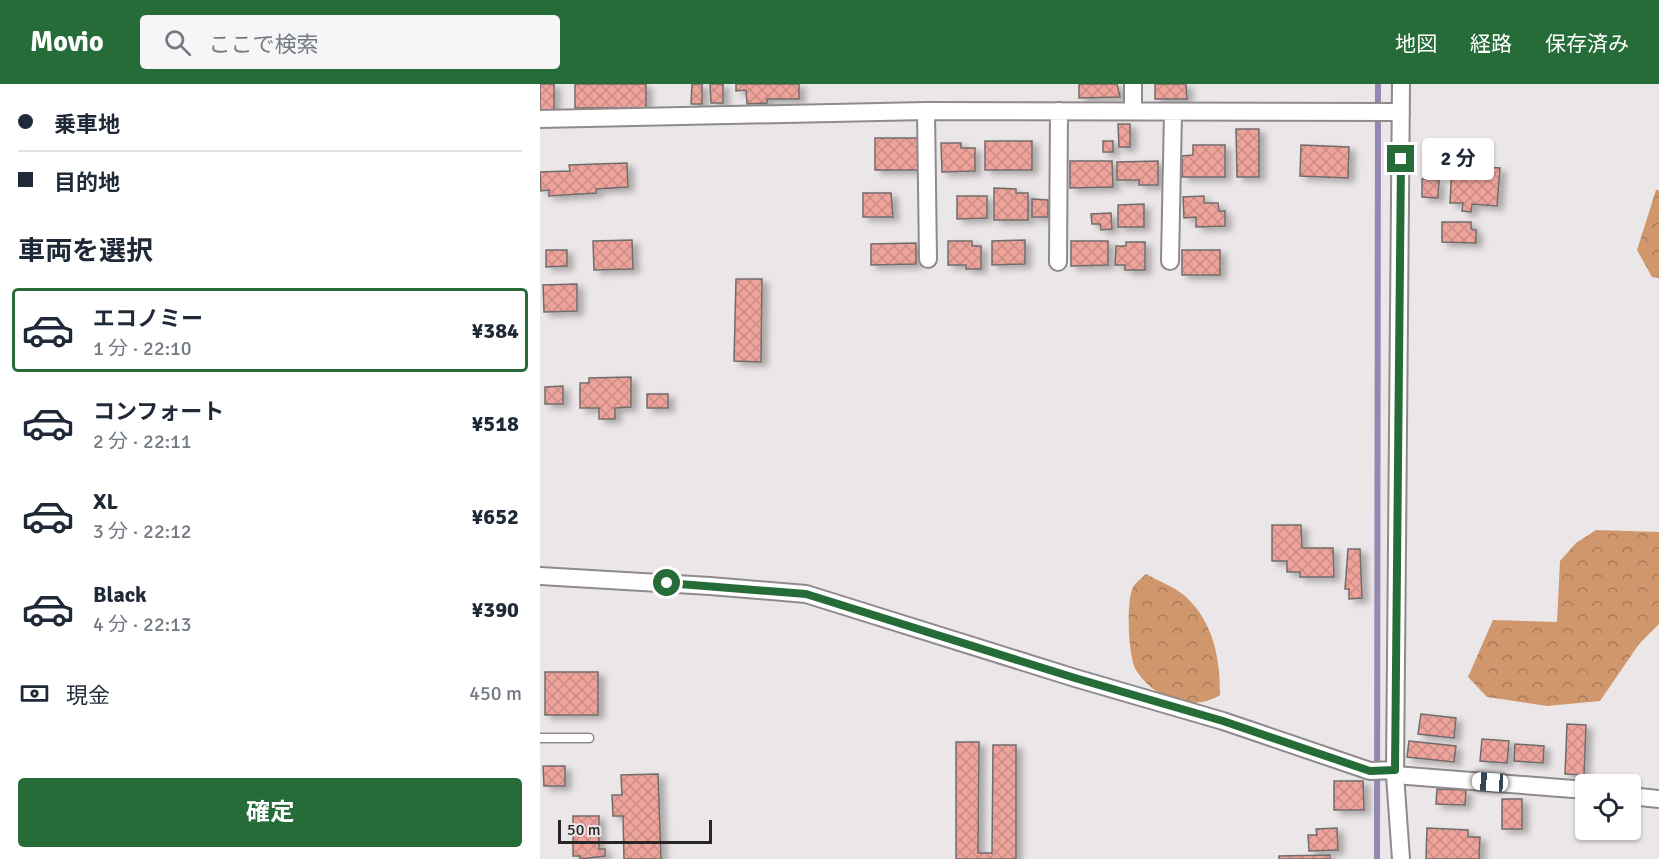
<!DOCTYPE html>
<html lang="ja">
<head>
<meta charset="utf-8">
<style>
  :root { --surface:#fff; --page:#f6f6f7; --text:#1f2937; --muted:#747a83; --line:#e0e1e3; --accent:#266c38 }
  body { margin:0; font-family:Signika,"Noto Sans JP",sans-serif; background:var(--page); color:var(--text); height:100vh; display:flex; flex-direction:column; font-size:22px; white-space:nowrap }
  * { box-sizing:border-box; margin:0 }
  p { font-size:20px; color:var(--muted) }
  .icon { flex:none; width:33px; height:33px; fill:none; stroke:currentColor; stroke-width:2; stroke-linecap:round; stroke-linejoin:round }
  .map { position:relative; flex:1; overflow:hidden }
  .details { display:flex; flex-direction:column; background:var(--surface); width:540px }
  .details>* { flex:none }
  .banner { display:grid; align-content:center; height:132px; padding:0 18px; background:var(--surface) }
  .buttons { position:absolute; left:1035px; top:690px; display:grid; gap:12px }
  .buttons a { display:grid; place-items:center; width:66px; height:66px; border-radius:6px; background:var(--surface); box-shadow:0 2px 4px #0004; font-size:30px }
  .scale { position:absolute; left:18px; bottom:15px; width:154px; box-sizing:border-box; padding-left:6px; border:3px solid #272626; border-top:0; font-size:16px; line-height:21px; white-space:nowrap; color:#272626; -webkit-text-stroke:4px #ebe6e7; paint-order:stroke }
  .end { position:absolute; width:27px; height:27px; margin:-14px; border:8px solid #266c38; background:#fff; box-shadow:0 0 0 3px #fff }
  .from { border-radius:50% }
  .bubble { position:absolute; height:42px; border-radius:6px; background:var(--surface); box-shadow:0 2px 4px #0004; font-size:20px; font-weight:700; line-height:42px; text-align:center }
  .car { position:absolute; width:18px; height:36px; margin:-18px -9px; border-radius:8px; box-shadow:0 0 4px 2px #0007; background:linear-gradient(#fff 24%,#345 0 40%,#fff 0 76%,#345 0 86%,#fff 0) }
  .banner b { display:flex; align-items:center; gap:21px; height:57px; font-size:22px }
  .banner b+b { border-top:2px solid var(--line) }
  .banner i { width:15px; height:15px; background:var(--text) }
  ul { padding:0; list-style:none }
  li { display:flex; align-items:center; gap:18px; height:84px; margin:0 12px 9px; padding:0 6px; border:3px solid transparent; border-radius:6px }
  li div { flex:1 }
  li b { display:block; font-size:22px }
  li em { font-style:normal; font-weight:700 }
  li.on { border-color:var(--accent) }
  li>.icon { width:54px; height:54px; stroke-width:1.5 }
  h2 { padding:0 18px; font-size:27px; line-height:72px }
  .pay { display:flex; align-items:center; gap:15px; height:66px; padding:0 18px; font-size:22px }
  .pay p { margin-inline-start:auto }
  .button { display:flex; gap:12px; margin-top:auto; padding:12px 18px }
  .button a { flex:1; height:69px; border-radius:6px; background:var(--accent); color:#fff; font-size:24px; font-weight:700; line-height:69px; text-align:center }
  header { display:flex; align-items:center; gap:36px; box-sizing:border-box; height:84px; padding:0 30px; background:var(--accent); color:#fff }
  header strong { font-size:28px }
  nav { display:flex; gap:33px; margin-inline-start:auto; font-size:21px }
  .search { width:420px; height:54px; background:var(--page); display:flex; align-items:center; gap:15px; box-sizing:border-box; padding:0 21px; border-radius:6px; color:var(--muted); font-size:22px }
  main { display:flex; flex:1; min-height:0 }
  .map>svg:first-child { display:block }
  .forest { fill:url(#forest-crowns) }
  .lines { fill:none; stroke-linecap:round; stroke-linejoin:round }
  .stream { stroke:#9487b3; stroke-width:6 }
  .building { fill:url(#building-cross-hatch); stroke:#716c6b; stroke-width:1.5; filter:url(#shadow) }
  .lane-casing { stroke:#8f8a8c; stroke-width:11 }
  .street-casing { stroke:#8f8a8c; stroke-width:20 }
  .lane { stroke:#fff; stroke-width:8 }
  .street { stroke:#fff; stroke-width:16 }
  .route { stroke:#266c38; stroke-width:8 }
</style>
</head>
<body>
<header>
<strong>Movio</strong>
<div class="search"><svg class="icon" aria-label="search" viewBox="0 0 24 24"><circle cx="10" cy="10" r="6"/><path d="M15 15l6 6"/></svg>ここで検索</div>
<nav><a>地図</a><a>経路</a><a>保存済み</a></nav>
</header>
<main>
<section class="details">
<div class="banner">
<b><i class="from"></i>乗車地</b>
<b><i></i>目的地</b>
</div>
<h2>車両を選択</h2>
<ul>
<li class="on"><svg class="icon" aria-label="car" viewBox="0 0 24 24"><path d="M5 17H2v-5l4-1 3-4h7l3 4 3 1v5h-3M9 17h6M6 11h13"/><circle cx="7" cy="17" r="2"/><circle cx="17" cy="17" r="2"/></svg><div><b>エコノミー</b><p>1 分 · 22:10</p></div><em>¥384</em></li>
<li><svg class="icon" aria-label="car" viewBox="0 0 24 24"><path d="M5 17H2v-5l4-1 3-4h7l3 4 3 1v5h-3M9 17h6M6 11h13"/><circle cx="7" cy="17" r="2"/><circle cx="17" cy="17" r="2"/></svg><div><b>コンフォート</b><p>2 分 · 22:11</p></div><em>¥518</em></li>
<li><svg class="icon" aria-label="car" viewBox="0 0 24 24"><path d="M5 17H2v-5l4-1 3-4h7l3 4 3 1v5h-3M9 17h6M6 11h13"/><circle cx="7" cy="17" r="2"/><circle cx="17" cy="17" r="2"/></svg><div><b>XL</b><p>3 分 · 22:12</p></div><em>¥652</em></li>
<li><svg class="icon" aria-label="car" viewBox="0 0 24 24"><path d="M5 17H2v-5l4-1 3-4h7l3 4 3 1v5h-3M9 17h6M6 11h13"/><circle cx="7" cy="17" r="2"/><circle cx="17" cy="17" r="2"/></svg><div><b>Black</b><p>4 分 · 22:13</p></div><em>¥390</em></li>
</ul>
<div class="pay"><svg class="icon" aria-label="cash" viewBox="0 0 24 24"><path d="M3 7h18v10H3z"/><circle cx="12" cy="12" r="2"/></svg>現金<p>450 m</p></div>
<div class="button"><a>確定</a></div>
</section>
<div class="map">
<svg width="1119" height="775" viewBox="0 0 1119 775">
  <defs>
    <pattern id="forest-crowns" width="20" height="18" patternUnits="userSpaceOnUse" patternTransform="scale(1.5)"><rect width="20" height="18" fill="#d0976d"/><path d="M2 6a3 3 0 1 1 6 0M12 15a3 3 0 1 1 6 0" fill="none" stroke="#a97b59"/></pattern>
    <pattern id="building-cross-hatch" width="8" height="8" patternUnits="userSpaceOnUse" patternTransform="scale(1.5)"><rect width="8" height="8" fill="#eda39a"/><path d="M0 0l8 8M0 8l8-8" fill="none" stroke="#cb8c85"/></pattern>
    <filter id="shadow"><feDropShadow dx="6" dy="4" stdDeviation="3" flood-color="#0004"/></filter>
  </defs>
  <rect width="100%" height="100%" fill="#ebe6e7"/>
  <path class="forest" d="M1116,106H1119V194L1112,193L1097,166Z
    M1056,446L1119,448V540L1099,560L1060,617L1007,622L947,613L928,593L953,536L1017,538L1020,477L1036,459Z
    M606,490C618,497 636,503 646,513C674,539 680,575 680,611C652,629 613,614 596,586C588,573 586,517 593,503C595,499 602,494 606,490Z"/>
  <g class="lines">
    <path class="stream" d="M837,775L838,0"/>
  </g>
  <path class="building" d="M0,0H14V28L0,27Z
    M35,0H106V24H35Z
    M152,0H162V20H151Z
    M170,0H183V19H171Z
    M196,0H259V15H227V19L207,20L206,6L196,7Z
    M539,0H577L580,13L539,14Z
    M615,0H646L647,15H615Z
    M578,40H590V63H579Z
    M696,45H719V93H697Z
    M335,54H379V86H335Z
    M445,57H492V86H445Z
    M563,57H573V68H563Z
    M401,59H421V64H435V87L402,88Z
    M653,61H685V93H642V72L653,71Z
    M761,61L809,63L808,94L760,92Z
    M530,77H572L573,103L530,104Z
    M618,77V101H599V96H577V78Z
    M87,79L88,103L56,105V109L9,112V106L1,107L0,88L30,87L29,81Z
    M912,81L960,84L957,122L932,120L931,128L922,127L923,119H910Z
    M882,95L899,96L898,114L882,113Z
    M454,104L476,105V109H488V136H454Z
    M323,109H351L353,133H323Z
    M417,112H447V134L417,135Z
    M664,112V119H678L679,127H685V142L656,143V133L644,134L643,113Z
    M492,115L508,116V133H492Z
    M604,120V143H578V121Z
    M571,129L572,145L561,146L560,140H552L551,130Z
    M902,138H931V145L936,146V159L902,158Z
    M92,156L93,185L54,186L53,157Z
    M485,156V180L452,181V157Z
    M408,157H432V162H441V185H426V181H408Z
    M531,157H568V181L531,182Z
    M586,158H605V186H585V181H575L576,162H586Z
    M376,159V180L331,181V160Z
    M6,166H27V182L6,183Z
    M642,166H680V191H642Z
    M196,195H222L221,278L194,277Z
    M37,200V227L4,228L3,201Z
    M91,293V323L75,324V335H59V324H40V299H49V294Z
    M23,302V320H5V303Z
    M107,310H128V324H107Z
    M732,441H761L762,464H793L794,493H760V488H747V477H732Z
    M808,465H820L822,514L809,515V505H805Z
    M5,588H58V631H5Z
    M881,630L916,634L914,654L878,650Z
    M1027,640L1046,641L1044,691L1025,690Z
    M942,655L969,657L967,679L940,677Z
    M869,657L916,662L914,678L867,673Z
    M416,658H439L438,769H452L453,661H476V775H416Z
    M975,660L1004,662L1003,679L974,677Z
    M3,682H25V702H4Z
    M118,690L121,775H84L83,732H73L72,711H82L81,691Z
    M794,697H823L824,726H794Z
    M897,705L926,706L925,721L896,720Z
    M962,715H982V745H962Z
    M33,732H59V765H65V772L40,775V772H33Z
    M797,744L798,766L769,767L768,751H777L776,745Z
    M887,744L928,746V753H940L939,775H886Z
    M790,771V775H739V772Z"/>
  <g class="lines">
    <g class="lane-casing">
      <path id="lane" d="M0,654H49"/>
    </g>
    <g class="street-casing">
      <path id="street" d="M593,0V27
        M386,27L388,175
        M0,35L386,27L861,28
        M630,177L633,28
        M518,178L519,27
        M0,492L170,502L266,510L535,594L683,637L830,687L855,686
        M855,691L1046,706
        M1090,712L1119,715
        M861,775L855,691L861,0"/>
    </g>
    <use href="#lane" class="lane"/>
    <use href="#street" class="street"/>
  </g>
  <g class="lines">
    <path class="route" d="M127,499L266,510L535,594L683,637L830,687L855,686L861,75"/>
  </g>
</svg>
<div class="buttons">
<a><svg class="icon" aria-label="locate" viewBox="0 0 24 24"><circle cx="12" cy="12" r="6"/><path d="M12 2v4M12 18v4M2 12h4M18 12h4"/></svg></a>
</div>
<div class="scale">50 m</div>
<i class="end from" style="left:127px;top:499px"></i>
<i class="end" style="left:861px;top:75px"></i>
<div class="bubble" style="left:882px;top:54px;width:72px">2 分</div>
<i class="car" style="left:950px;top:698px;rotate:274deg"></i>
</div>
</main>
</body>
</html>
